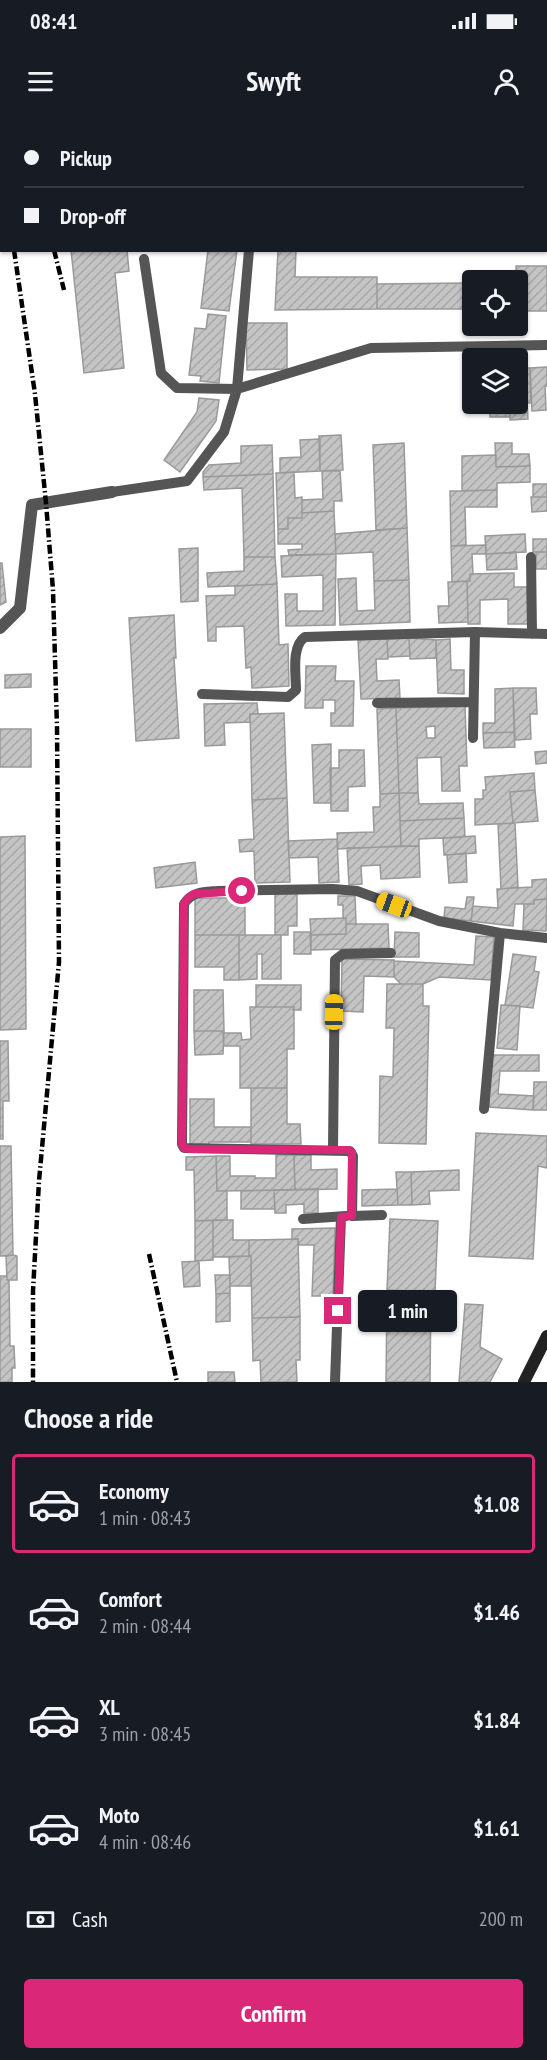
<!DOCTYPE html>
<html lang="en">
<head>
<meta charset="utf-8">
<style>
  :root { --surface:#171b24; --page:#242831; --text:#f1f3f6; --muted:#9ea1a6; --line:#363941; --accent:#db2777 }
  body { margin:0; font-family:"PT Sans Narrow",sans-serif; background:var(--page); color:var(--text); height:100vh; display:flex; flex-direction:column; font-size:22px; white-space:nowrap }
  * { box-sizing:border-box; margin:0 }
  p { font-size:20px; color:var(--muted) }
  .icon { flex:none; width:33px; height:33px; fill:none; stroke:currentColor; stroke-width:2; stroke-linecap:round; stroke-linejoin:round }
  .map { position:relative; height:1262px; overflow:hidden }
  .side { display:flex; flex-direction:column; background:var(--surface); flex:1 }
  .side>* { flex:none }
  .banner { position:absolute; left:0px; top:0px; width:548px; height:132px; box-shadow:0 2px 4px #0004; display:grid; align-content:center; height:132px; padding:0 24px; background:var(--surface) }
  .buttons { position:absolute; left:462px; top:150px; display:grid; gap:12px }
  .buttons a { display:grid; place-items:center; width:66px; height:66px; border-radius:6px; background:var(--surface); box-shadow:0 2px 4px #0004; font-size:30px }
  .end { position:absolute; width:27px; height:27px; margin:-14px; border:8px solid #db2777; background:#fff; box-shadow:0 0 0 3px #fff }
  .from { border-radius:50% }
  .bubble { position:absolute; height:42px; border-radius:6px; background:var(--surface); box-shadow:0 2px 4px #0004; font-size:20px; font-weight:700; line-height:42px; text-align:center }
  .car { position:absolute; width:18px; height:36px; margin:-18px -9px; border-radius:8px; box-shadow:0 0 4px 2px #0007; background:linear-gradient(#f5c518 24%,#345 0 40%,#f5c518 0 76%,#345 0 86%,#f5c518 0) }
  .banner b { display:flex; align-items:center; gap:21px; height:57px; font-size:22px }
  .banner b+b { border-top:2px solid var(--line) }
  .banner i { width:15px; height:15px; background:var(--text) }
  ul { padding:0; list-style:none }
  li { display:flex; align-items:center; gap:18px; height:99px; margin:0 12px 9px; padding:0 12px; border:3px solid transparent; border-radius:6px }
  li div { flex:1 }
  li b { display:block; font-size:22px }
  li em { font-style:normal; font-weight:700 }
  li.on { border-color:var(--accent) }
  li>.icon { width:54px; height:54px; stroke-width:1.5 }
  h2 { padding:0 24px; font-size:27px; line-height:72px }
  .pay { display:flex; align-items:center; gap:15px; height:66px; padding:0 24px; font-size:22px }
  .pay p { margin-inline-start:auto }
  .cta { display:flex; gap:12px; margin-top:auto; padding:12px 24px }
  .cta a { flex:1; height:69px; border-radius:6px; background:var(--accent); color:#fff; font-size:24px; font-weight:700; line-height:69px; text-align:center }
  .status { display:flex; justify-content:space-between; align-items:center; height:42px; padding:0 30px; background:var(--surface); direction:ltr }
  .status svg { height:16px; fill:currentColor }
  header { display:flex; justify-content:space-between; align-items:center; height:78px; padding:0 24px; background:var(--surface); font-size:27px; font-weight:700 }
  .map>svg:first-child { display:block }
  .building { fill:url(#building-hatch); stroke:#999; stroke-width:1.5; fill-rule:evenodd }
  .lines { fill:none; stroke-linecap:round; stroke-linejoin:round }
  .lane { stroke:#555; stroke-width:10 }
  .street { stroke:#555; stroke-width:12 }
  .secondary { stroke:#222; stroke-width:12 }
  .rail { stroke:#000; stroke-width:4.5; stroke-dasharray:9 3 1.5 3; stroke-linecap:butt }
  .route { stroke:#db2777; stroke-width:8 }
</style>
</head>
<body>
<div class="status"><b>08:41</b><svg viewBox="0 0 49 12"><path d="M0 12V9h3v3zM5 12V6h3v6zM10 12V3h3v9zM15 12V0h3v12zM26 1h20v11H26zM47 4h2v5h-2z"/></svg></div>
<header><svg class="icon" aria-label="menu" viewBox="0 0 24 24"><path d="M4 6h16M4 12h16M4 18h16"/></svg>Swyft<svg class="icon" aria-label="person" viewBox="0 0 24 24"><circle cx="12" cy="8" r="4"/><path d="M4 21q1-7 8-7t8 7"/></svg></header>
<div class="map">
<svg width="547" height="1262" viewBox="0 0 547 1262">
  <defs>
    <pattern id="building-hatch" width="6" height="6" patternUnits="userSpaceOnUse" patternTransform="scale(1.5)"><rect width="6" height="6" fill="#c4c4c4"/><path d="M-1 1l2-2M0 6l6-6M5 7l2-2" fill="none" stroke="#a7a7a7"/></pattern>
  </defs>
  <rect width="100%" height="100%" fill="#fff"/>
  <path class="building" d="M71,130H127L129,151L115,153L124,248L84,253Z
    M208,130H237L229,191L201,188Z
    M278,130H296L295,157H377V189L275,190Z
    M516,146H547V191H518Z
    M516,153V160H486V154Z
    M467,163V189H377V164Z
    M208,194L226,196L219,263L200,261L201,256L189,255L195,208L206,209Z
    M246,203H287V249L247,250Z
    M547,247V266H545L546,290L532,291L530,248Z
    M518,248H530L531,283H527L528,299L510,300V284H518Z
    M199,278L219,280L216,301L180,352L164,340L197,292Z
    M490,284H510V297H490Z
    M341,315L343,350L320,351L319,316Z
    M320,319V351L280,353V338L301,337L300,320Z
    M404,323L407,408L376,410L373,325Z
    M495,323H512V334H529L530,346L496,347Z
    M272,325L273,354L203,357V352L209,345L241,343V326Z
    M496,335V347L530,346V362L497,363V370L462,371V336Z
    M322,351H340L342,381H334V391L302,393V380L323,379Z
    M294,352L295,378L302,377V398H288V409H278L276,353Z
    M273,354L275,437H244L242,368L204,370L203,357Z
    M533,364H547V377H533Z
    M497,370V387H465L466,425L451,426L450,371Z
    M531,377H547V391L532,392Z
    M334,391L336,434L289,435L288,430L302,429V424H278V409H288V398H302V393Z
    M407,408L409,460L374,461L373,432L336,434L335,414Z
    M525,414L526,432L486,434L485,416Z
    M533,419H547V432H533Z
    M486,425V434H472L473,454H470V461L452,462L451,426Z
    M198,428V481L181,482L179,429Z
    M516,432L517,449L487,450L486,434Z
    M536,432H547V449H536Z
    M336,434L335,505L286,506L285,474H297V491H323V455L282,457L281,436Z
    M244,437H275L277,464L208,467L207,453L244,451Z
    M0,443H2L6,482L0,485Z
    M514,453V467H527L528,504H508V479L480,480V504H468L467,461H470V454Z
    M356,458L357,491L375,490L374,461L409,460L410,502L340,505L338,459Z
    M467,461L468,502L439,503L438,486H449L448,462Z
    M277,464L279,525L288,524L289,566L252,568L251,547L246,548L244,506L216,507V521H208L206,476L235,475V466Z
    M174,495L176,538H174L179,618L136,621L129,498Z
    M409,518L436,520V538L410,539Z
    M409,518L410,536L388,537L387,519Z
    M387,519L388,539H376L377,561L399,560L400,578L361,579L358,520Z
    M450,519L451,550H464V574L438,573L436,520Z
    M306,546H336L335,561H354L353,606H331V593H335V580H323V588H305Z
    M31,554V567L5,568V555Z
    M513,568L514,612L483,613V603H495V569Z
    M513,568H536L537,594H530L531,619L515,620Z
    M257,583L258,594H250V602L224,603L225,625L205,626L204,584Z
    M465,586L467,646H459L460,671H442L441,637L417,638L418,673H399L396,588ZM435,606V618H427L426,607Z
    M396,588L399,673L380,674L377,589Z
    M284,593L287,678L252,680L250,594Z
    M0,609H31V647H0Z
    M514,612L515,627L484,628L483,613Z
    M331,624V683H314L312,625Z
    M339,630H364L365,666L348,667V691H331L330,648H339Z
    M547,631V643L536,644L535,632Z
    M534,653L535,670L510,672L513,703L475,705V679H483V670H486L485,657Z
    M535,670L538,701L513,703L510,672Z
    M399,673L401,726L338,729L337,713L374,712L373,687H380V674Z
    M399,673H418L419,684L463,683L464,698L400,701Z
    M287,678L290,762L255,763L254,731L240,732L239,720L254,719L252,680Z
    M464,698L465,717L419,719V726H401L400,701Z
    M515,703L518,767L501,769L498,704Z
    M25,716L26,909L0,910V717Z
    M475,716L476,733L444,735L443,718Z
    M337,719L339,762L319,763L318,737L289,738L288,721Z
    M419,726L420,757L381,759L380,745L361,746L362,764L349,765L347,728Z
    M466,733L467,762L449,763L447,735Z
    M195,742L197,763L156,768L154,748Z
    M547,759V779L534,780V784H515L513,806L471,801L473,786L498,788L497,769L532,767V760Z
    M275,773H297V806H288V815H275Z
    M338,776H355L356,804H346V798H343V785H338Z
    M467,777H474L471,801L444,798L445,787L465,789Z
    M195,778H245V815H195Z
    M547,779L546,811L523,810L524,784H534V780Z
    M346,798V814L311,815L310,799Z
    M346,804H388L389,828L311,830V815L346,814Z
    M294,812H310L311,834H294Z
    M395,812L419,813V837H394Z
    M195,815H239V860H224V847H195Z
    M239,815H281V859H262V834H257V859L239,860Z
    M476,816L494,817L491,860L439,857L423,864H401L394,857V841L474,845Z
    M513,834L536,837L534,851L539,852L533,888L505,885Z
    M342,839L394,840V857L364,856L363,892L341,891Z
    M387,864H423V886H429L426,1024L379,1023L380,956L393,957L394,908H386Z
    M256,865H301V890H293L294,887H256Z
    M194,870H223L224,911H194Z
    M501,885L520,886L517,930L497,928Z
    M250,887H294V929H287V968H240V926H224L223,913H241L242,920L251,919Z
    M194,911H224L223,934L195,935Z
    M0,921H8L9,981H3V1019H0Z
    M491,935H539V951H500L498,974L534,976L533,990L489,987Z
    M534,962H547V990H533Z
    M251,968H287V1004H300L301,1024H251Z
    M190,979H214V1007H251V1022H209V1025H190Z
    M476,1013L547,1016V1048L538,1046L533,1139L469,1136Z
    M0,1026H11L13,1135L0,1136Z
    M276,1035H294L295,1070L217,1071L216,1036H230V1056H255V1058H276Z
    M294,1035H311V1050L337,1049V1069L295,1070Z
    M216,1036L217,1071H227V1100L195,1101L194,1050H186V1037Z
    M459,1050V1070L429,1071L430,1084L412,1085L411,1052Z
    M396,1052H411L412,1085H398Z
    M318,1069V1093H304V1084L286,1085V1093H275L274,1070Z
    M397,1069L398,1085L362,1086V1070Z
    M274,1070L275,1089H241V1071Z
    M390,1099L438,1101L435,1172L387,1170Z
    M213,1100H233V1120H249V1136L213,1137Z
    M213,1100V1140L195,1141V1101Z
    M335,1108L333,1176H312L314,1125H299L298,1119H292V1109Z
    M298,1119L300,1197L252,1198L251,1136H249V1120Z
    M13,1135L17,1136V1160H7L6,1136Z
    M251,1136V1166H230L229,1137Z
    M199,1141L200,1166L184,1167L182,1142Z
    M215,1155H230V1173L216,1174Z
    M0,1156H7V1160H9L10,1226H14L15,1248H12V1262H0Z
    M387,1170L431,1172L430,1262H386Z
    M230,1173V1201L216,1202V1174Z
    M465,1184L483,1185L480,1227L502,1239L490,1262H459Z
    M300,1197V1240H296L297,1262H261L260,1240L253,1241L252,1198Z
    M208,1252H234L235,1262H208Z"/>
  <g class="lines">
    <path class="lane" d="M175,2V0
      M260,2V0
      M249,130L237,269L371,228L547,225
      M112,372L187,361L224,312L237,269L177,268L161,253L144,139
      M531,437L532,514
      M202,574L288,577L296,570C296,555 291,526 305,517L475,512L547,514
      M377,583L473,582
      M473,618L475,512
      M484,989L500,813
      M333,1030L335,840L343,834L391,833
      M382,1095L352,1096L353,1036L350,1031L184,1028L182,1024L184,784C192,771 205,772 218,771L333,769L357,771L439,801L500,813L547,818
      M303,1099L346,1096
      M335,1262L341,1097"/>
    <path class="street" d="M0,508L20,488L32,385L112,372"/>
    <path class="secondary" d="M524,1262L547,1216"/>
    <path class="rail" d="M25,0V2
      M58,0V2
      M0,50L2,59
      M14,130L35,274L46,383L53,470L57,608L59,842L39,1061L33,1171V1262
      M54,130L64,170
      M149,1134L177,1262"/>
  </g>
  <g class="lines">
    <path class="route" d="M242,771L194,774L188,778L184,784L182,1024L184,1028L189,1029L348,1030L352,1032V1096L341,1097L338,1191"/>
  </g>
</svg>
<div class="buttons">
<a><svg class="icon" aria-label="locate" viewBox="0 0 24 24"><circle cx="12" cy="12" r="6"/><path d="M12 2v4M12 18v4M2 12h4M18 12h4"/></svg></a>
<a><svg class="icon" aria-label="layers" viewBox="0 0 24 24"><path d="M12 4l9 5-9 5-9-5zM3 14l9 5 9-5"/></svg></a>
</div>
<i class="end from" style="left:242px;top:771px"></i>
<i class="end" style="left:338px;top:1191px"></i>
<div class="bubble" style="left:358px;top:1170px;width:99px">1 min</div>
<i class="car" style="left:394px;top:785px;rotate:290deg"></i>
<i class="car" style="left:334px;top:892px;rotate:1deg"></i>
<div class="banner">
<b><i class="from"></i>Pickup</b>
<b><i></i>Drop-off</b>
</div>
</div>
<section class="side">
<h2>Choose a ride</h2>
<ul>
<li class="on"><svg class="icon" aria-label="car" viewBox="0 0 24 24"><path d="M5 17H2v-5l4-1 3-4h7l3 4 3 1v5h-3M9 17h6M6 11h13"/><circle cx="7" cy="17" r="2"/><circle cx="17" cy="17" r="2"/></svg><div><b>Economy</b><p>1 min · 08:43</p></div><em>$1.08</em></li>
<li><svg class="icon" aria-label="car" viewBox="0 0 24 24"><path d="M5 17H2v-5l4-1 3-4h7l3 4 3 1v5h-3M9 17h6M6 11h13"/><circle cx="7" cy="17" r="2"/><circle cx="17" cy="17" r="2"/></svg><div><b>Comfort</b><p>2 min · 08:44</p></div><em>$1.46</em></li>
<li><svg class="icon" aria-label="car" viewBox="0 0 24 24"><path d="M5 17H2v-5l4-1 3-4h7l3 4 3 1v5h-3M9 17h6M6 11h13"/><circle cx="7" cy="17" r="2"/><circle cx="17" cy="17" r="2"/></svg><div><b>XL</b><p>3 min · 08:45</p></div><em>$1.84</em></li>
<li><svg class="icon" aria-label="car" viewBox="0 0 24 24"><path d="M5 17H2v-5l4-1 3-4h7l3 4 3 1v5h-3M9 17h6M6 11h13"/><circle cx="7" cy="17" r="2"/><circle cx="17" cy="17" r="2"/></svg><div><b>Moto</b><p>4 min · 08:46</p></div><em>$1.61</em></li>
</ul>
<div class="pay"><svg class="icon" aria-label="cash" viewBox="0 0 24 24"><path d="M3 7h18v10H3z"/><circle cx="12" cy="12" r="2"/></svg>Cash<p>200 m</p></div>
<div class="cta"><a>Confirm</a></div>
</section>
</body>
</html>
